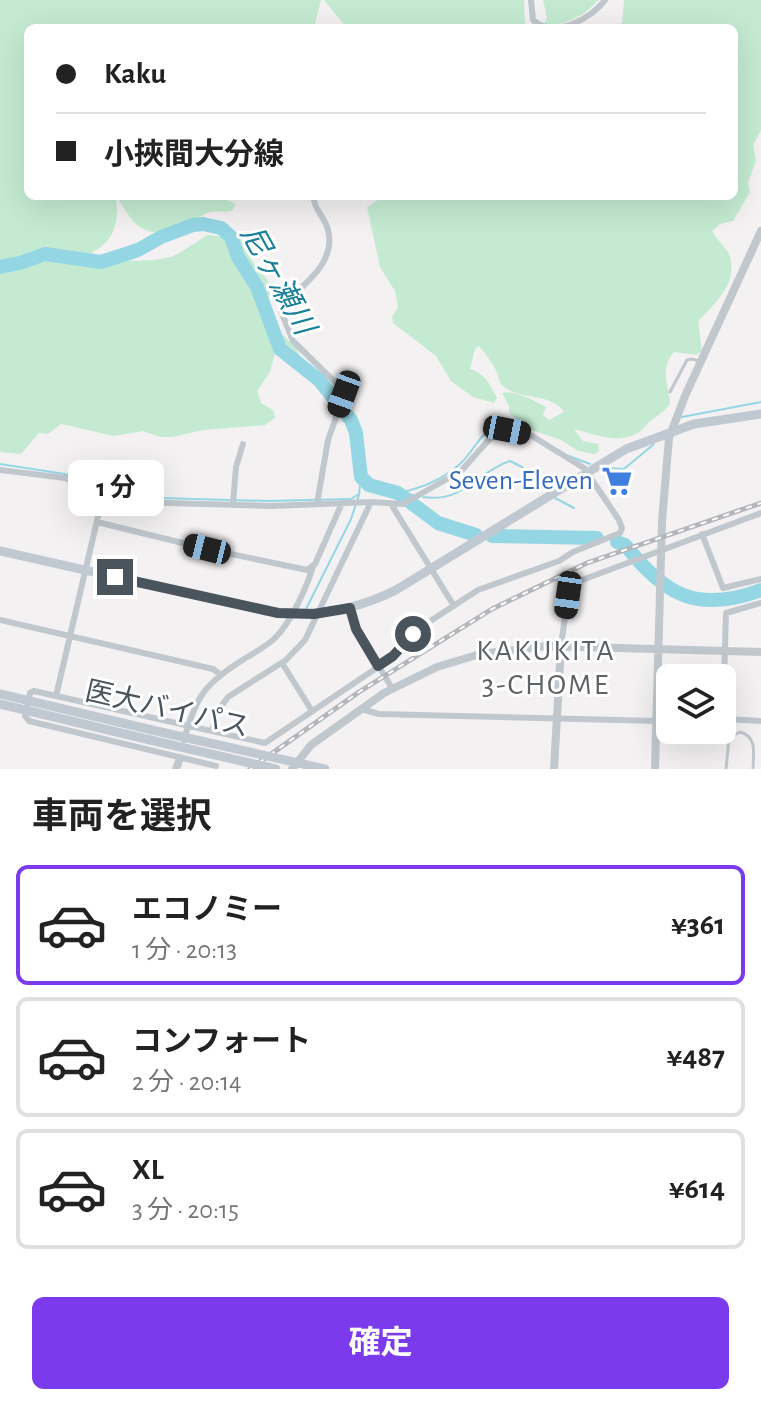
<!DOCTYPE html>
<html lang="ja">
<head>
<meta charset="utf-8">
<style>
  :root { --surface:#fff; --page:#f2f2f2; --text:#222; --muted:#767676; --line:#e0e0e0; --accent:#7c3aed }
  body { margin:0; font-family:"Alegreya Sans","Noto Sans JP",sans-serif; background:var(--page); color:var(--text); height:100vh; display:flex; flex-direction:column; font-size:30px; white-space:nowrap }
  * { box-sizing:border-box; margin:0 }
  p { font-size:26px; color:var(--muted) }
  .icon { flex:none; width:44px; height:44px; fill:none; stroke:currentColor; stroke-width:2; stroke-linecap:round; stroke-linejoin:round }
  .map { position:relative; height:769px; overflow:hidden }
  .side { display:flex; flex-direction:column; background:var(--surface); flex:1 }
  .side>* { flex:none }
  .banner { position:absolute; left:24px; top:24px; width:714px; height:176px; border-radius:12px; box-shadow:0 8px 32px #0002; display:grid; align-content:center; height:176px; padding:0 32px; background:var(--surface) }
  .controls { position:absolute; left:656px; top:664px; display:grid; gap:16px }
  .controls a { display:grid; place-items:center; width:80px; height:80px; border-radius:12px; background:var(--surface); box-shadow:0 8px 32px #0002; font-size:40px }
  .end { position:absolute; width:36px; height:36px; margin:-18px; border:10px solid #4a545c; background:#fff; box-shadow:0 0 0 4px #fff }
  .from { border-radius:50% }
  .bubble { position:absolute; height:56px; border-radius:12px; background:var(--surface); box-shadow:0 8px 32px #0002; font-size:26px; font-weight:700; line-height:56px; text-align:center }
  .car { position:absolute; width:24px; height:48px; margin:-24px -12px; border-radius:10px; box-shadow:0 0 6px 2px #0007; background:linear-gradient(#222 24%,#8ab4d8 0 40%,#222 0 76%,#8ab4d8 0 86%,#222 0) }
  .banner b { display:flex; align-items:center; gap:28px; height:76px; font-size:30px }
  .banner b+b { border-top:2px solid var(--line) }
  .banner i { width:20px; height:20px; background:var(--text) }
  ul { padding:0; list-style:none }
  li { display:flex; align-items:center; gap:24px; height:120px; margin:0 16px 12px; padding:0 16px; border:4px solid var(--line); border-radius:12px }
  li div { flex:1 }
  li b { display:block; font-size:30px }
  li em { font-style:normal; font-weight:700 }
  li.on { border-color:var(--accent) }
  li>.icon { width:72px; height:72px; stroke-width:1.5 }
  h2 { padding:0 32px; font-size:36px; line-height:96px }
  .button { display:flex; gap:16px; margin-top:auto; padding:16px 32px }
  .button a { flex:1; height:92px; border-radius:12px; background:var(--accent); color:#fff; font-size:32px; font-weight:700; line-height:92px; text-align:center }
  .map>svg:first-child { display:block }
  .green { fill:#c4ebd2 }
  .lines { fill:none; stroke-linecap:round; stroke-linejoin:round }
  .stream { stroke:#95d6e4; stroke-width:2 }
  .river { stroke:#95d6e4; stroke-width:14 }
  .service { stroke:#c0c8ce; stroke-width:3 }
  .minor { stroke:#c0c8ce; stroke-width:6 }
  .tertiary { stroke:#c0c8ce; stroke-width:8 }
  .secondary { stroke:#c0c9d2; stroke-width:9 }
  .rail-casing { stroke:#b3b6ba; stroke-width:5 }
  .rail { stroke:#fff; stroke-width:2; stroke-dasharray:6; stroke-linecap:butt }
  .secondary-bridge { stroke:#c0c9d2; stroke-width:9 }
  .route { stroke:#4a545c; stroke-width:10 }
  .labels { text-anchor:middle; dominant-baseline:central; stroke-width:6; stroke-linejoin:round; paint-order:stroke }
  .shop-label { font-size:28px; fill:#366cbe; stroke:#fff; text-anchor:end }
  .street-label { font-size:28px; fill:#4a545c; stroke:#fff }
  .water-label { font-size:30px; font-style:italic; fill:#1a8198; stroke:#fff }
  .neighbourhood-label { font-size:30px; letter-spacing:2px; fill:#5e6165; stroke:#fff }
</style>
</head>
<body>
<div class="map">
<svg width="761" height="769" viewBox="0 0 761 769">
  <rect width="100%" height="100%" fill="#f3f1f1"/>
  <path class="green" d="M0,0H321L314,28H28V196H116C119,225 115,242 87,255C106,261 157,264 175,255C186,250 197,241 207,235L241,239L251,259L272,286L264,316L296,348L300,356L275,353L270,372L257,391L261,403L273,410L275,418L265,425L203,430L173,437H160L143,431L114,436L61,424L48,434L39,433L21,454L0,452Z
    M324,0H524L525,28H347Z
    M543,0H598C583,18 564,24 542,28L547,18Z
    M624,0H761V130L753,145L756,160L748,183L750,192L733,221L720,224L712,231C716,239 723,244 728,252C741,280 716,303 698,321L702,351L696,355L674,352C659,369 669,385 670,404C665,411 662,412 656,417C648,421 644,430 636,434C615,444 595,434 574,429L583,441L598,444L599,451L594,454L578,451L561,440L526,428L509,413V406L502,393C515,390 535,401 546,407L543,415L549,420L564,412C550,391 518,402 501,384C500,383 498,375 497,373C493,363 486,355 479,346L475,349L470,369C484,373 490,384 497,398L494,403L473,397L451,381L436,356L393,323L392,317L398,307L395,291L380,267L367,207L384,196H734V28H607L622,23Z
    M116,196H217L236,204L232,211C223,213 214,210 207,213C184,223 159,245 135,223C128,216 122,204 116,196Z"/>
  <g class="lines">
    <path class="stream" d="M682,417L761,402
      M569,456L590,464
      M0,464L65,474L106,493
      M608,468L624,469L654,444
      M403,492C425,487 443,479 460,464C473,453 483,426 501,425
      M398,493L413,495
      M123,497L269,501L351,499L359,494L361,477
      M423,497C464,503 475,473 510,461L522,467L545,490
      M555,498L574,508
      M306,609L351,519L359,495"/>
    <path class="river" d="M0,267L20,263L45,254L101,262L138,250L161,237L193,225L203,224L221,228L231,237L238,257L257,287L280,349L319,380L351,420L356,433L361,477L369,485L398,493L438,523L476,535
      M492,536L597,538
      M617,542L625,545C666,595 696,614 761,590"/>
    <path class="service" d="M670,392L687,360L692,359L699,361
      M726,769L729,738L740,732C758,737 753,754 753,769"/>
    <path class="minor" d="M531,0L533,20C554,39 591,19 605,0
      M314,196C313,209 325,217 328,230C337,264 301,286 281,307V311L293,341L345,392L328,440L317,504
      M0,470L65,478L103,495L132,502L271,506L371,502L403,504L461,471L494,434L503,430L532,436L584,468L619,520L622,528L620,533L573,552L559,561L478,590L418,629L390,659L265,743L34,691L30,693L25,716L29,721L216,766
      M122,501L124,465
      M233,504L236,467L243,444
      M391,504L454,606
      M97,522L207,549L307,570L315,564L342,503
      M702,534L723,588L761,579
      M761,603L726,613L723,715L726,719L761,721
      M350,608L356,629L392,688
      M0,620L213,669L220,674
      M561,646L568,595L574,583L761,513
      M282,663L312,711
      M56,696L103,495
      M361,709L379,714L657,721
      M212,731L217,712L228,697L286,660L305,640L371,502
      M184,740C196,695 206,683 244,659C255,652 267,646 275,638C290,624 308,585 313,566"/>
    <path class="tertiary" d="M176,769L180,758
      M292,769L311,745L384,693L437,667L480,654L547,646L761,652
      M554,769L561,646
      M655,769L662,521L669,438L685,396L761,231"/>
    <path class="secondary" d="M0,551L266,611C312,618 354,611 396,590L626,449L694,424L761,414
      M0,694L152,730
      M0,704L150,740"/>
    <g class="rail-casing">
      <path id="rail" d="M250,769L359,692L492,609L587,563L761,503"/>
    </g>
    <use href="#rail" class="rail"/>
    <path class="secondary-bridge" d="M152,730L325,769
      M150,740L276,769"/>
  </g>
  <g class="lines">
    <path class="route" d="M115,577L278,613L314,614L350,608L356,629L378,666L393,656L413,634"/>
  </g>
  <defs>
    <g id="supermarket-bare" transform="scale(2.4)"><path d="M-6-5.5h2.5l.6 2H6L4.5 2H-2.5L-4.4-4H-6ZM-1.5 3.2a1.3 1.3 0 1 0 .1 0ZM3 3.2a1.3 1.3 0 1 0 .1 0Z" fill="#3f7fe0" stroke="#fff" stroke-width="2.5" paint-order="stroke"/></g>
  </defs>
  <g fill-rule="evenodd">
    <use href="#supermarket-bare" x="617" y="481"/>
  </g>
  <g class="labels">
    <g class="shop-label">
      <text x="593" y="481">Seven-Eleven</text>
    </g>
    <g class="street-label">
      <text transform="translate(167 710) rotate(13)">医大バイパス</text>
    </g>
    <g class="water-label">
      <text transform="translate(277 280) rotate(61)">尼ヶ瀬川</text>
    </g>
    <g class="neighbourhood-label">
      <text x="546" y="651">KAKUKITA<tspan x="546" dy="34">3-CHOME</tspan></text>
    </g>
  </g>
</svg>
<div class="controls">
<a><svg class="icon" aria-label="layers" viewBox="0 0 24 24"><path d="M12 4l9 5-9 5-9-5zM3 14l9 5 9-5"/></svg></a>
</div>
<i class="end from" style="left:413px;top:634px"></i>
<i class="end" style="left:115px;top:577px"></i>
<div class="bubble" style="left:68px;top:460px;width:96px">1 分</div>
<i class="car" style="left:344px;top:394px;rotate:200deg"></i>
<i class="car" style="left:507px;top:430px;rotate:101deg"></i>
<i class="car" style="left:207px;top:549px;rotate:284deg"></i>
<i class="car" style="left:568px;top:595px;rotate:188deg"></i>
<div class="banner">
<b><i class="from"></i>Kaku</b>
<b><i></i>小挾間大分線</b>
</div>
</div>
<section class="side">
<h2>車両を選択</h2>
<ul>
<li class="on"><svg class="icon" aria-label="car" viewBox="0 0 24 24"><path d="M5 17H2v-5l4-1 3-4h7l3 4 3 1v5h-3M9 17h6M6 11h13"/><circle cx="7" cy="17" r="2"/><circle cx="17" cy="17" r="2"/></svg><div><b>エコノミー</b><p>1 分 · 20:13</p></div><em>¥361</em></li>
<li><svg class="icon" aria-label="car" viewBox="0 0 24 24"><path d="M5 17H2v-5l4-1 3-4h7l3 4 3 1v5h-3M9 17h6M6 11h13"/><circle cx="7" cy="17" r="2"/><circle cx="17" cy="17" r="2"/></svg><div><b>コンフォート</b><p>2 分 · 20:14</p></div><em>¥487</em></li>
<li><svg class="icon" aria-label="car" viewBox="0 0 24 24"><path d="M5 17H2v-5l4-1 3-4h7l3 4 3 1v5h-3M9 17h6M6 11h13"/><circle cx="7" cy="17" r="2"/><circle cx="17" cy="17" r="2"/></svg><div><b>XL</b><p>3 分 · 20:15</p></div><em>¥614</em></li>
</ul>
<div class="button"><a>確定</a></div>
</section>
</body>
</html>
